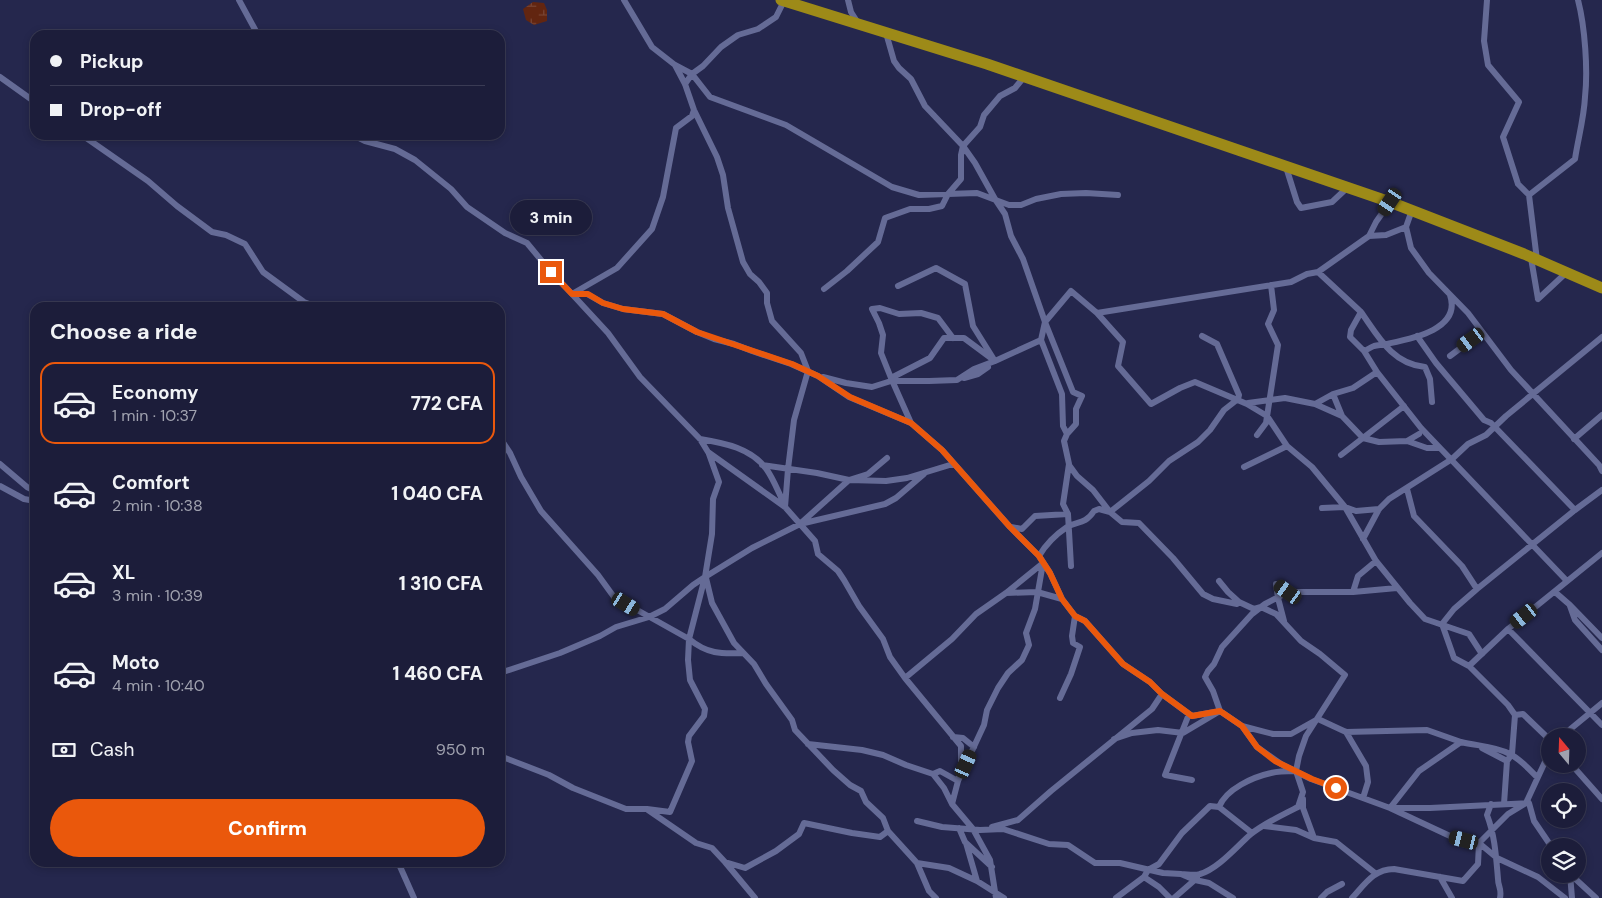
<!DOCTYPE html>
<html lang="en">
<head>
<meta charset="utf-8">
<style>
  :root { --surface:#1c1d3a; --page:#252642; --text:#f1f3f6; --muted:#a0a2af; --line:#3a3b54; --accent:#ea580c }
  body { margin:0; font-family:"DM Sans",sans-serif; background:var(--page); color:var(--text); height:100vh; display:flex; flex-direction:column; font-size:19px; white-space:nowrap }
  * { box-sizing:border-box; margin:0 }
  p { font-size:16px; color:var(--muted) }
  .icon { flex:none; width:28px; height:28px; fill:none; stroke:currentColor; stroke-width:2; stroke-linecap:round; stroke-linejoin:round }
  .map { position:relative; flex:1; overflow:hidden }
  .panel { position:absolute; left:30px; top:302px; width:475px; height:565px; display:flex; flex-direction:column; background:var(--surface); border-radius:15px; box-shadow:0 2px 8px #0003,0 0 0 1px var(--line) }
  .panel>* { flex:none }
  .top-card { position:absolute; left:30px; top:30px; width:475px; height:110px; border-radius:15px; box-shadow:0 2px 8px #0003,0 0 0 1px var(--line); display:grid; align-content:center; height:110px; padding:0 20px; background:var(--surface) }
  .needle { width:32px; rotate:341deg }
  .tools { position:absolute; left:1541px; top:728px; display:grid; gap:10px }
  .tools a { display:grid; place-items:center; width:45px; height:45px; border-radius:50%; background:var(--surface); box-shadow:0 2px 8px #0003,0 0 0 1px var(--line); font-size:25px }
  .end { position:absolute; width:22px; height:22px; margin:-11px; border:6px solid #ea580c; background:#fff; box-shadow:0 0 0 2px #fff }
  .from { border-radius:50% }
  .bubble { position:absolute; height:35px; border-radius:18px; background:var(--surface); box-shadow:0 2px 8px #0003,0 0 0 1px var(--line); font-size:16px; font-weight:800; line-height:35px; text-align:center }
  .car { position:absolute; width:15px; height:30px; margin:-15px -8px; border-radius:6px; box-shadow:0 0 4px 1px #0007; background:linear-gradient(#222 24%,#8ab4d8 0 40%,#222 0 76%,#8ab4d8 0 86%,#222 0) }
  .top-card b { display:flex; align-items:center; gap:18px; height:48px; font-size:19px }
  .top-card b+b { border-top:1px solid var(--line) }
  .top-card i { width:12px; height:12px; background:var(--text) }
  ul { padding:0; list-style:none }
  li { display:flex; align-items:center; gap:15px; height:82px; margin:0 10px 8px; padding:0 10px; border:2px solid transparent; border-radius:15px }
  li div { flex:1 }
  li b { display:block; font-size:19px }
  li em { font-style:normal; font-weight:800 }
  li.active { border-color:var(--accent) }
  li>.icon { width:45px; height:45px; stroke-width:1.5 }
  h2 { padding:0 20px; font-size:22px; line-height:60px }
  .pay { display:flex; align-items:center; gap:12px; height:55px; padding:0 20px; font-size:19px }
  .pay p { margin-inline-start:auto }
  .action { display:flex; gap:10px; margin-top:auto; padding:10px 20px }
  .action a { flex:1; height:58px; border-radius:30px; background:var(--accent); color:#fff; font-size:20px; font-weight:800; line-height:58px; text-align:center }
  .map>svg:first-child { display:block }
  .wetland { fill:url(#wetland-marsh) }
  .lines { fill:none; stroke-linecap:round; stroke-linejoin:round }
  .street { stroke:#656b96; stroke-width:6 }
  .highway { stroke:#9d8a18; stroke-width:11 }
  .route { stroke:#ea580c; stroke-width:6 }
</style>
</head>
<body>
<div class="map">
<svg width="1602" height="898" viewBox="0 0 1602 898">
  <defs>
    <pattern id="wetland-marsh" width="20" height="14" patternUnits="userSpaceOnUse" patternTransform="scale(1.25)"><rect width="20" height="14" fill="#622510"/><path d="M1 5h8M5 5V1M11 12h8M15 12V8" fill="none" stroke="#784534"/></pattern>
  </defs>
  <rect width="100%" height="100%" fill="#25274d"/>
  <path class="wetland" d="M533,2L544,3L547,10V21L534,25L526,20L523,9Z"/>
  <g class="lines">
    <path class="street" d="M239,0L258,35
      M624,0L652,47L675,65L692,74L703,66L721,47L738,35L758,29L776,17L784,1
      M848,0L851,12L858,23
      M1487,0L1484,41L1488,65L1519,102L1503,137L1518,184L1529,195L1537,260
      M886,33L894,61L899,68L911,79L925,106L963,146L975,163L995,199L1005,214L1011,236L1023,259L1045,322L1073,392L1082,396L1076,409V424L1067,434L1064,441L1069,464L1063,504L1068,514L1071,566
      M675,65L685,84L694,110L717,157L723,175L728,208L743,262L750,274L759,282L767,293V303L772,321L801,353L808,371L794,420L788,469L785,507
      M0,77L35,102
      M685,84L692,74L710,97L786,125L892,187L919,195L977,193L1009,205H1021L1036,199L1061,194L1086,193L1118,195
      M694,110L692,116L676,128L663,197L652,229L617,268L572,294L608,333L640,377L700,439L708,452L785,507L815,541L818,554L838,571L844,580L859,606L883,639L890,657L905,678L961,746V765L958,781L940,771L933,774L944,788L952,804L973,829L990,860L996,898
      M82,135L148,181L177,206L212,232L226,235L245,244L263,272L304,302L319,308
      M353,135L365,141L395,149L415,160L451,189L467,207L505,233L527,243L551,272L572,294H587L603,303L623,309L663,314L697,332L714,339L734,344L752,351L791,364L818,376L849,397L911,423L942,450L1010,527L1039,556L1050,573L1062,599L1075,616L1085,621L1123,664L1150,682L1162,694L1189,714L1192,716L1220,711L1242,726L1257,747L1281,764L1311,779L1390,808L1450,836L1479,843L1497,858L1538,877L1565,898
      M1286,167L1297,202L1301,208L1332,202L1347,188
      M1529,195L1575,159C1578,139 1584,118 1585,97C1588,70 1585,27 1578,0
      M1412,210L1406,227L1411,248L1429,273L1468,313L1511,370L1599,465L1602,471
      M1369,236L1386,235L1406,227
      M1531,258L1538,299
      M1318,272L1361,312L1351,330L1350,337L1364,351L1377,372L1421,428L1566,580
      M898,286L936,268L965,284L973,326L993,358
      M824,289L847,271L878,242L885,218L910,209H929L942,206L948,194L961,179V155L963,146L980,127L984,115L1000,96L1015,88L1024,77
      M1538,299L1567,272
      M1361,312C1378,336 1392,364 1425,367L1430,379L1432,402
      M1097,313L1123,342L1118,366L1151,404L1180,388L1195,382L1247,404L1267,416L1287,446L1312,467L1345,507L1376,561L1410,603L1425,619L1469,634L1482,654
      M1417,336L1436,363L1484,420L1491,423L1575,510
      M1041,340L1062,394L1063,426L1067,434
      M1364,351C1367,350 1371,347 1374,346C1378,345 1382,345 1386,344C1410,339 1462,330 1450,295
      M1450,356L1482,332
      M823,377L846,383L872,387L891,381H929L957,380L974,369L995,361
      M891,378L881,353L883,335L879,323L872,309L880,308L899,314L921,313L938,318L953,338
      M964,378L978,374L988,367
      M1333,394L1342,416
      M1248,403L1285,398L1315,404L1333,394L1353,388L1377,372
      M1315,404L1342,416L1363,438L1379,442L1407,441L1427,448H1439
      M911,423L891,378L930,358L944,338H964L995,361L1041,340L1045,322L1071,291L1097,313L1291,282L1307,274L1318,272L1369,236L1376,222L1390,202
      M1257,435L1266,423L1278,345L1268,324L1274,310L1271,285
      M500,438L510,453L521,477L541,511L598,575L614,597L689,639C707,654 721,654 743,653
      M700,439C724,443 752,448 767,470C774,480 779,494 785,505
      M1574,439L1602,415
      M1407,441L1419,434
      M1341,455L1404,406
      M0,464L27,487L35,491
      M762,465L817,473L849,480L886,481L907,478L953,464
      M1069,465L1077,476L1093,490L1110,512L1149,481L1169,461L1198,442L1210,430L1224,410L1238,399L1239,395L1217,344L1202,336
      M1244,467L1287,446
      M0,486L24,499L35,501
      M1407,489L1414,516L1462,566L1477,589
      M1322,508L1345,507L1356,511L1379,509
      M801,523L849,480L868,474L887,458
      M1011,527L1022,529L1035,516L1068,514
      M1363,539L1379,509L1389,499L1452,459L1468,444L1486,435L1506,416L1602,337
      M1039,556C1046,544 1055,535 1067,527C1077,521 1085,525 1094,511L1099,509L1110,512L1122,522L1139,523L1173,558L1203,594L1213,599L1237,604L1239,602
      M706,578L712,603L734,643L754,664L766,684L792,720L795,730L833,770L850,785L861,791L866,802L883,818L888,831L917,863L929,891L936,898
      M1276,584L1278,598L1284,621
      M1353,592L1397,588
      M1555,592L1570,605L1602,638
      M1006,593L1037,592L1062,599
      M1570,606L1575,620L1602,650
      M1508,629L1602,725
      M1469,666L1454,658L1442,624L1454,609L1477,589L1575,510L1602,490
      M500,673L560,653L600,636L616,627L649,617L665,609L693,585L705,577L752,548L800,524L885,504L896,498L924,474
      M905,678L952,639L976,614L1006,593L1043,563
      M1060,698L1071,674L1080,647L1073,643L1072,636L1075,616
      M1189,714L1165,775L1192,780
      M1515,715L1523,714L1550,740
      M1318,719L1346,732L1427,730L1461,742
      M1242,726L1273,734H1291L1316,720
      M1346,732L1366,766L1368,782L1363,798
      M1562,736L1602,703
      M953,737L963,738L974,747
      M1114,739L1132,733L1158,730L1183,733L1220,711L1213,691L1205,677L1208,671L1214,664L1222,647L1252,614L1265,604L1288,592H1353L1358,576L1376,561
      M808,744L862,750L883,755L906,765L933,774
      M1482,748L1507,761
      M500,756L549,775L573,788L626,809H647L670,812L692,761L688,742L689,736L704,716L705,709L690,680L688,660L689,639L705,577L712,534L713,499L719,482L709,454
      M1571,764L1602,799
      M1537,777C1529,769 1520,759 1510,754C1495,746 1477,746 1461,742L1419,771L1390,808H1430L1529,803L1534,821L1551,846
      M1303,799V808L1314,838L1336,842L1375,873
      M952,804L958,781L984,725L987,710L998,688L1008,673L1022,660L1029,645L1026,633L1035,609L1043,563
      M1491,804L1487,815C1495,836 1496,856 1498,879C1498,887 1502,888 1500,898
      M1504,804L1507,761L1512,754L1515,715L1508,705L1469,666L1508,629L1602,553
      M1219,807C1226,789 1253,777 1271,773C1279,771 1287,771 1295,771
      M648,810L696,843L712,848L725,862L755,898
      M917,821L942,827L980,830L1003,829L1049,844L1068,845L1095,863H1120L1163,873L1181,874L1195,880L1209,883L1233,898
      M1264,826L1296,830L1314,838
      M992,827L1018,820L1051,791L1152,709L1162,694
      M959,828L965,842L992,867
      M966,843L977,881
      M398,862L414,898
      M725,862L745,868L776,851L799,834L804,823L852,833L880,837L888,831
      M917,863L949,868L977,881L1004,898
      M1181,874C1187,874 1194,876 1200,874C1218,869 1237,846 1251,834C1263,824 1284,814 1298,807L1303,792L1296,771L1299,756L1306,736L1345,675L1320,654L1301,641L1276,614L1261,607L1254,609L1239,602L1228,592L1219,581
      M1570,874L1596,898
      M1570,874L1572,898
      M1144,877L1159,887L1170,898
      M1440,877L1452,898
      M1116,898L1144,877L1148,870L1159,864L1182,833L1210,806L1219,807L1252,833
      M1174,898L1197,878
      M1321,898L1327,892L1342,884
      M1352,898C1365,884 1374,869 1394,869L1463,881L1478,864L1479,843L1508,814L1526,803L1550,751"/>
    <path class="highway" d="M781,0L987,64L1390,202L1524,254L1602,288"/>
  </g>
  <g class="lines">
    <path class="route" d="M551,272L572,294H588L603,303L623,309L663,314L697,332L792,364L818,376L850,397L911,423L942,450L1010,527L1039,556L1050,573L1062,599L1075,616L1085,621L1123,664L1150,682L1162,694L1192,716L1220,711L1242,726L1257,747L1275,761L1312,779L1336,788"/>
  </g>
</svg>
<div class="tools">
<a><svg class="needle" viewBox="-14 -14 28 28"><path d="M0-13l5 13h-10z" fill="#e53935"/><path d="M0 13l5-13h-10z" fill="#a0a2af"/></svg></a>
<a><svg class="icon" aria-label="locate" viewBox="0 0 24 24"><circle cx="12" cy="12" r="6"/><path d="M12 2v4M12 18v4M2 12h4M18 12h4"/></svg></a>
<a><svg class="icon" aria-label="layers" viewBox="0 0 24 24"><path d="M12 4l9 5-9 5-9-5zM3 14l9 5 9-5"/></svg></a>
</div>
<i class="end from" style="left:1336px;top:788px"></i>
<i class="end" style="left:551px;top:272px"></i>
<div class="bubble" style="left:510px;top:200px;width:82px">3 min</div>
<i class="car" style="left:1390px;top:202px;rotate:214deg"></i>
<i class="car" style="left:1471px;top:340px;rotate:234deg"></i>
<i class="car" style="left:1288px;top:592px;rotate:305deg"></i>
<i class="car" style="left:626px;top:604px;rotate:121deg"></i>
<i class="car" style="left:1524px;top:616px;rotate:232deg"></i>
<i class="car" style="left:966px;top:764px;rotate:24deg"></i>
<i class="car" style="left:1464px;top:840px;rotate:284deg"></i>
<div class="top-card">
<b><i class="from"></i>Pickup</b>
<b><i></i>Drop-off</b>
</div>
<section class="panel">
<h2>Choose a ride</h2>
<ul>
<li class="active"><svg class="icon" aria-label="car" viewBox="0 0 24 24"><path d="M5 17H2v-5l4-1 3-4h7l3 4 3 1v5h-3M9 17h6M6 11h13"/><circle cx="7" cy="17" r="2"/><circle cx="17" cy="17" r="2"/></svg><div><b>Economy</b><p>1 min · 10:37</p></div><em>772 CFA</em></li>
<li><svg class="icon" aria-label="car" viewBox="0 0 24 24"><path d="M5 17H2v-5l4-1 3-4h7l3 4 3 1v5h-3M9 17h6M6 11h13"/><circle cx="7" cy="17" r="2"/><circle cx="17" cy="17" r="2"/></svg><div><b>Comfort</b><p>2 min · 10:38</p></div><em>1 040 CFA</em></li>
<li><svg class="icon" aria-label="car" viewBox="0 0 24 24"><path d="M5 17H2v-5l4-1 3-4h7l3 4 3 1v5h-3M9 17h6M6 11h13"/><circle cx="7" cy="17" r="2"/><circle cx="17" cy="17" r="2"/></svg><div><b>XL</b><p>3 min · 10:39</p></div><em>1 310 CFA</em></li>
<li><svg class="icon" aria-label="car" viewBox="0 0 24 24"><path d="M5 17H2v-5l4-1 3-4h7l3 4 3 1v5h-3M9 17h6M6 11h13"/><circle cx="7" cy="17" r="2"/><circle cx="17" cy="17" r="2"/></svg><div><b>Moto</b><p>4 min · 10:40</p></div><em>1 460 CFA</em></li>
</ul>
<div class="pay"><svg class="icon" aria-label="cash" viewBox="0 0 24 24"><path d="M3 7h18v10H3z"/><circle cx="12" cy="12" r="2"/></svg>Cash<p>950 m</p></div>
<div class="action"><a>Confirm</a></div>
</section>
</div>
</body>
</html>
